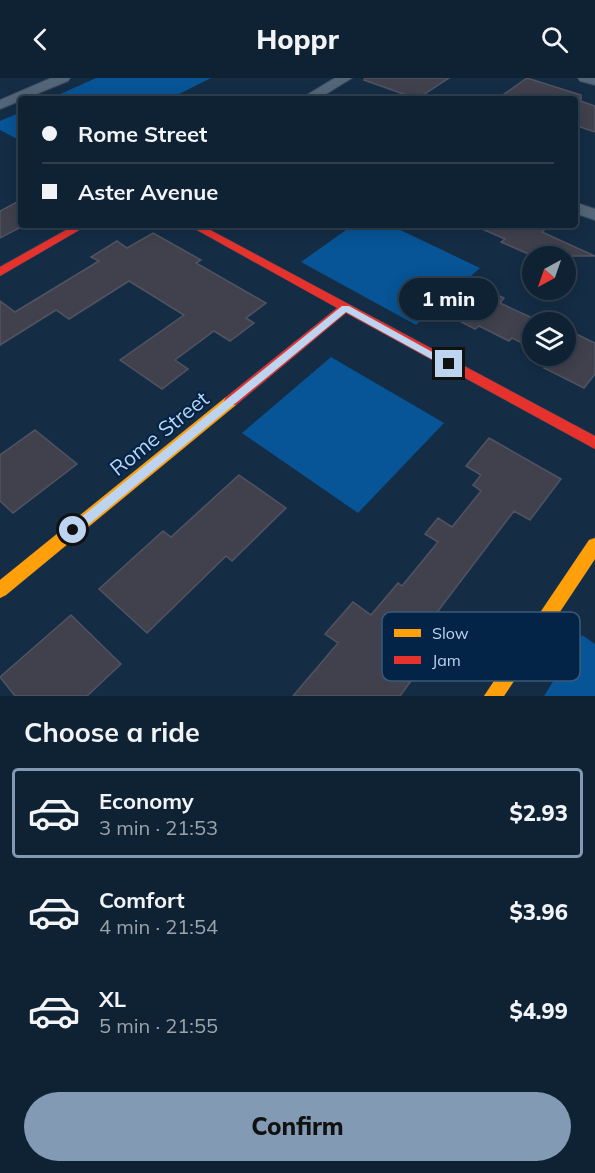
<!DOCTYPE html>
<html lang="en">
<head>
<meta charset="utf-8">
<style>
  :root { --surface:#0f2234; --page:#182a3c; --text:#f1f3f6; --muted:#9ba4ac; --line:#2f3f4f; --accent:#829ab4 }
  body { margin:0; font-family:Mulish,sans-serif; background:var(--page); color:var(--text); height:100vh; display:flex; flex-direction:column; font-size:22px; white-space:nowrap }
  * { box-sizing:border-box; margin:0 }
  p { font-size:20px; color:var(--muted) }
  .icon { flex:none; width:33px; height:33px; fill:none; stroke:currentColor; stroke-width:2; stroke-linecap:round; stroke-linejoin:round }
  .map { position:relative; height:618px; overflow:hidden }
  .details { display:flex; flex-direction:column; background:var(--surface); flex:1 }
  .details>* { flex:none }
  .hud { position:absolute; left:18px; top:18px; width:560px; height:132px; border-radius:6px; box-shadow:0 3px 15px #0003,0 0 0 2px var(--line); display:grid; align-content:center; height:132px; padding:0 24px; background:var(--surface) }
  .needle { width:39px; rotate:220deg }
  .fabs { position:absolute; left:522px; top:168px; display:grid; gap:12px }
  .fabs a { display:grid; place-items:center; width:54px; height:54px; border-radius:50%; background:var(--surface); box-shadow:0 3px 15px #0003,0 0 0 2px var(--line); font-size:30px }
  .end { position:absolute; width:27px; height:27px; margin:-14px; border:8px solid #bdd4f0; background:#111; box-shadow:0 0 0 3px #111 }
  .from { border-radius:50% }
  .bubble { position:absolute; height:42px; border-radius:21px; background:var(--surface); box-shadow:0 3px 15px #0003,0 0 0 2px var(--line); font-size:20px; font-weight:800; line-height:42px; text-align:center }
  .hud b { display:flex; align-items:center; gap:21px; height:57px; font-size:22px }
  .hud b+b { border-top:2px solid var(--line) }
  .hud i { width:15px; height:15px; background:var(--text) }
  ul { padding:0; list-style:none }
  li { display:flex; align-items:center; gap:18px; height:90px; margin:0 12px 9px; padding:0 12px; border:3px solid transparent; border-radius:6px }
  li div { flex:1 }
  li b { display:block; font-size:22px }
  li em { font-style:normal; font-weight:800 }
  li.current { border-color:var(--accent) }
  li>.icon { width:54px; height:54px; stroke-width:1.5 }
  h2 { padding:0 24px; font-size:27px; line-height:72px }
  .action { display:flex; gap:12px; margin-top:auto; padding:12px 24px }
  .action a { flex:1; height:69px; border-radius:36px; background:var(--accent); color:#111; font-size:24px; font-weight:800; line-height:69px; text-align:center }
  header { display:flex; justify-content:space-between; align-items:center; height:78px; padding:0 24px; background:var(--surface); font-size:27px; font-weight:800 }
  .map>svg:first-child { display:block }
  .forest { fill:#075496 }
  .building { fill:#41414e; stroke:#525361; stroke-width:1.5 }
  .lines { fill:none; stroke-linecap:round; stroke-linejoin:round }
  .street-casing { stroke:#38485b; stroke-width:2 }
  .slow-casing { stroke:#38485b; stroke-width:1 }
  .jam-casing { stroke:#38485b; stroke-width:1 }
  .street { fill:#536578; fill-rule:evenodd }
  .slow { fill:#ff9f0a; fill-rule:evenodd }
  .jam { fill:#e5322d; fill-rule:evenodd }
  .route { fill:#bdd4f0 }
  .labels { text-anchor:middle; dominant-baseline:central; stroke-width:4.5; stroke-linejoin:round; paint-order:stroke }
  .street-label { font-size:21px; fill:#bdd4f0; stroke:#032446 }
  .key { fill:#032446; stroke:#3b5979; stroke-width:1.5 }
  .key-label { font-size:16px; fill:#bdd4f0 }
</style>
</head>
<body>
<header><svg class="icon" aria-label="back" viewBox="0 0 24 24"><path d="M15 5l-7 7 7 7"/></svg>Hoppr<svg class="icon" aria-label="search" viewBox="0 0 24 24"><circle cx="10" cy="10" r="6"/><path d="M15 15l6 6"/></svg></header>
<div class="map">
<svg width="595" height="618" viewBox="0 0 595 618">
  <rect width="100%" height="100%" fill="#142d45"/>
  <path class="forest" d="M96,0H211L169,21H49Z
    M21,34V63L0,52V43Z
    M353,147H390L480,190L416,247L301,184Z
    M331,279L444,345L358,435L242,355Z
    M582,557L595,566V618H544Z"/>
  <path class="building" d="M365,0H449L417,21L364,2Z
    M527,0L581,17V21H575L595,28V54L574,47V21H497Z
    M21,122V149L0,160V133Z
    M473,147H550L542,154L595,178H533L501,164L505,161Z
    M153,155L201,182L196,185L266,225L246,240L254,245L230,263L214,253L175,282L188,291L162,311L120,282L184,237L129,203L69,241L56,232L0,267V223L15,234L99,183L91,179L117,163L127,170Z
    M479,208L504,220L500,225L541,244H532V270L512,260L509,263L479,248L475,251L448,237Z
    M566,251L595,265V296L584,310L544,290L553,280L547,278H566Z
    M35,352L77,386L13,435L0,423V377Z
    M489,360L561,401L530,442L514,433L438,533L454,544L400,618H293L338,565L325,556L353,524L371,537L398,505L402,508L438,464L425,456L438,440L452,449L481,413L473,407L481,397L466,388Z
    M239,397L286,430L232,483L226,478L147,555L99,511L163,453L171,459Z
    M71,537L121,586L87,618H15L0,599Z"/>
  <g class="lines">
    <g class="street-casing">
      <path id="street" d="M51,0H70L68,3L0,31V22Z
        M335,0H352L318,21H300Z
        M578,0H595V7L580,3Z
        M574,124L595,131V142L574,135Z"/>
    </g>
    <g class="slow-casing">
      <path id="slow" d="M231,318L236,319L238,323L236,327L6,517L0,520V502L226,319Z
        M595,460V481L504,618H484L589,462Z"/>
    </g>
    <g class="jam-casing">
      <path id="jam" d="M75,147H88L0,198V189Z
        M188,147H201L595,358V371L346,235L236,327H226L224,323L226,319L337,230Z"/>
    </g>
    <use href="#street" class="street"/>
    <use href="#slow" class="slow"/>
    <use href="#jam" class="jam"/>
  </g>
  <path class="route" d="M342,228H349L454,286L449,290L446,289L346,234L77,456H69V449Z"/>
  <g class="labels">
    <g class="street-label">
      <text transform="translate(159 355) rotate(-39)">Rome Street</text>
    </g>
  </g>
  <rect x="382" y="534" width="198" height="69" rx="9" class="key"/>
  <rect x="394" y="551" width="27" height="8" fill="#ff9f0a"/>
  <rect x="394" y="578" width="27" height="8" fill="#e5322d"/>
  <g class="key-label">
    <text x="432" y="561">Slow</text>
    <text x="432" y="588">Jam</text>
  </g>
</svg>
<div class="fabs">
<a><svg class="needle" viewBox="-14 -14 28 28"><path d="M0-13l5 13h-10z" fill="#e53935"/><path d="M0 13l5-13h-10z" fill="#9ba4ac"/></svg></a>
<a><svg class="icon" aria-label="layers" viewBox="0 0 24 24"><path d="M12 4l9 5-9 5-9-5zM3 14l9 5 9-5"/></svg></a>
</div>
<i class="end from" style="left:73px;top:452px"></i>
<i class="end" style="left:449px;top:286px"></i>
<div class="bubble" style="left:399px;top:200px;width:99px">1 min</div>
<div class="hud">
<b><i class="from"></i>Rome Street</b>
<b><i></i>Aster Avenue</b>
</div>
</div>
<section class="details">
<h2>Choose a ride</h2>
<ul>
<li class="current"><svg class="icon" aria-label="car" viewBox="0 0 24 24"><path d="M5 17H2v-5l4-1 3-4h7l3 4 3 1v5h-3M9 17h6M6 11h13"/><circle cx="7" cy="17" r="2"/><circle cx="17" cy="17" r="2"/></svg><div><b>Economy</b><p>3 min · 21:53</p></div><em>$2.93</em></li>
<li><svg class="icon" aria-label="car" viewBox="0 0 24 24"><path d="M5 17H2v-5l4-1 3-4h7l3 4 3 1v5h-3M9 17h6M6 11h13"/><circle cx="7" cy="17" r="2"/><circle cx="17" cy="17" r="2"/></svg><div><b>Comfort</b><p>4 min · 21:54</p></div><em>$3.96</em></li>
<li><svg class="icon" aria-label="car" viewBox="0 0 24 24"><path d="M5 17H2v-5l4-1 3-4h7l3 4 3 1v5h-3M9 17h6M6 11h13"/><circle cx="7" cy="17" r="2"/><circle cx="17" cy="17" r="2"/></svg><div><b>XL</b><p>5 min · 21:55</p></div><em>$4.99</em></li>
</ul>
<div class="action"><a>Confirm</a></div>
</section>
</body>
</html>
